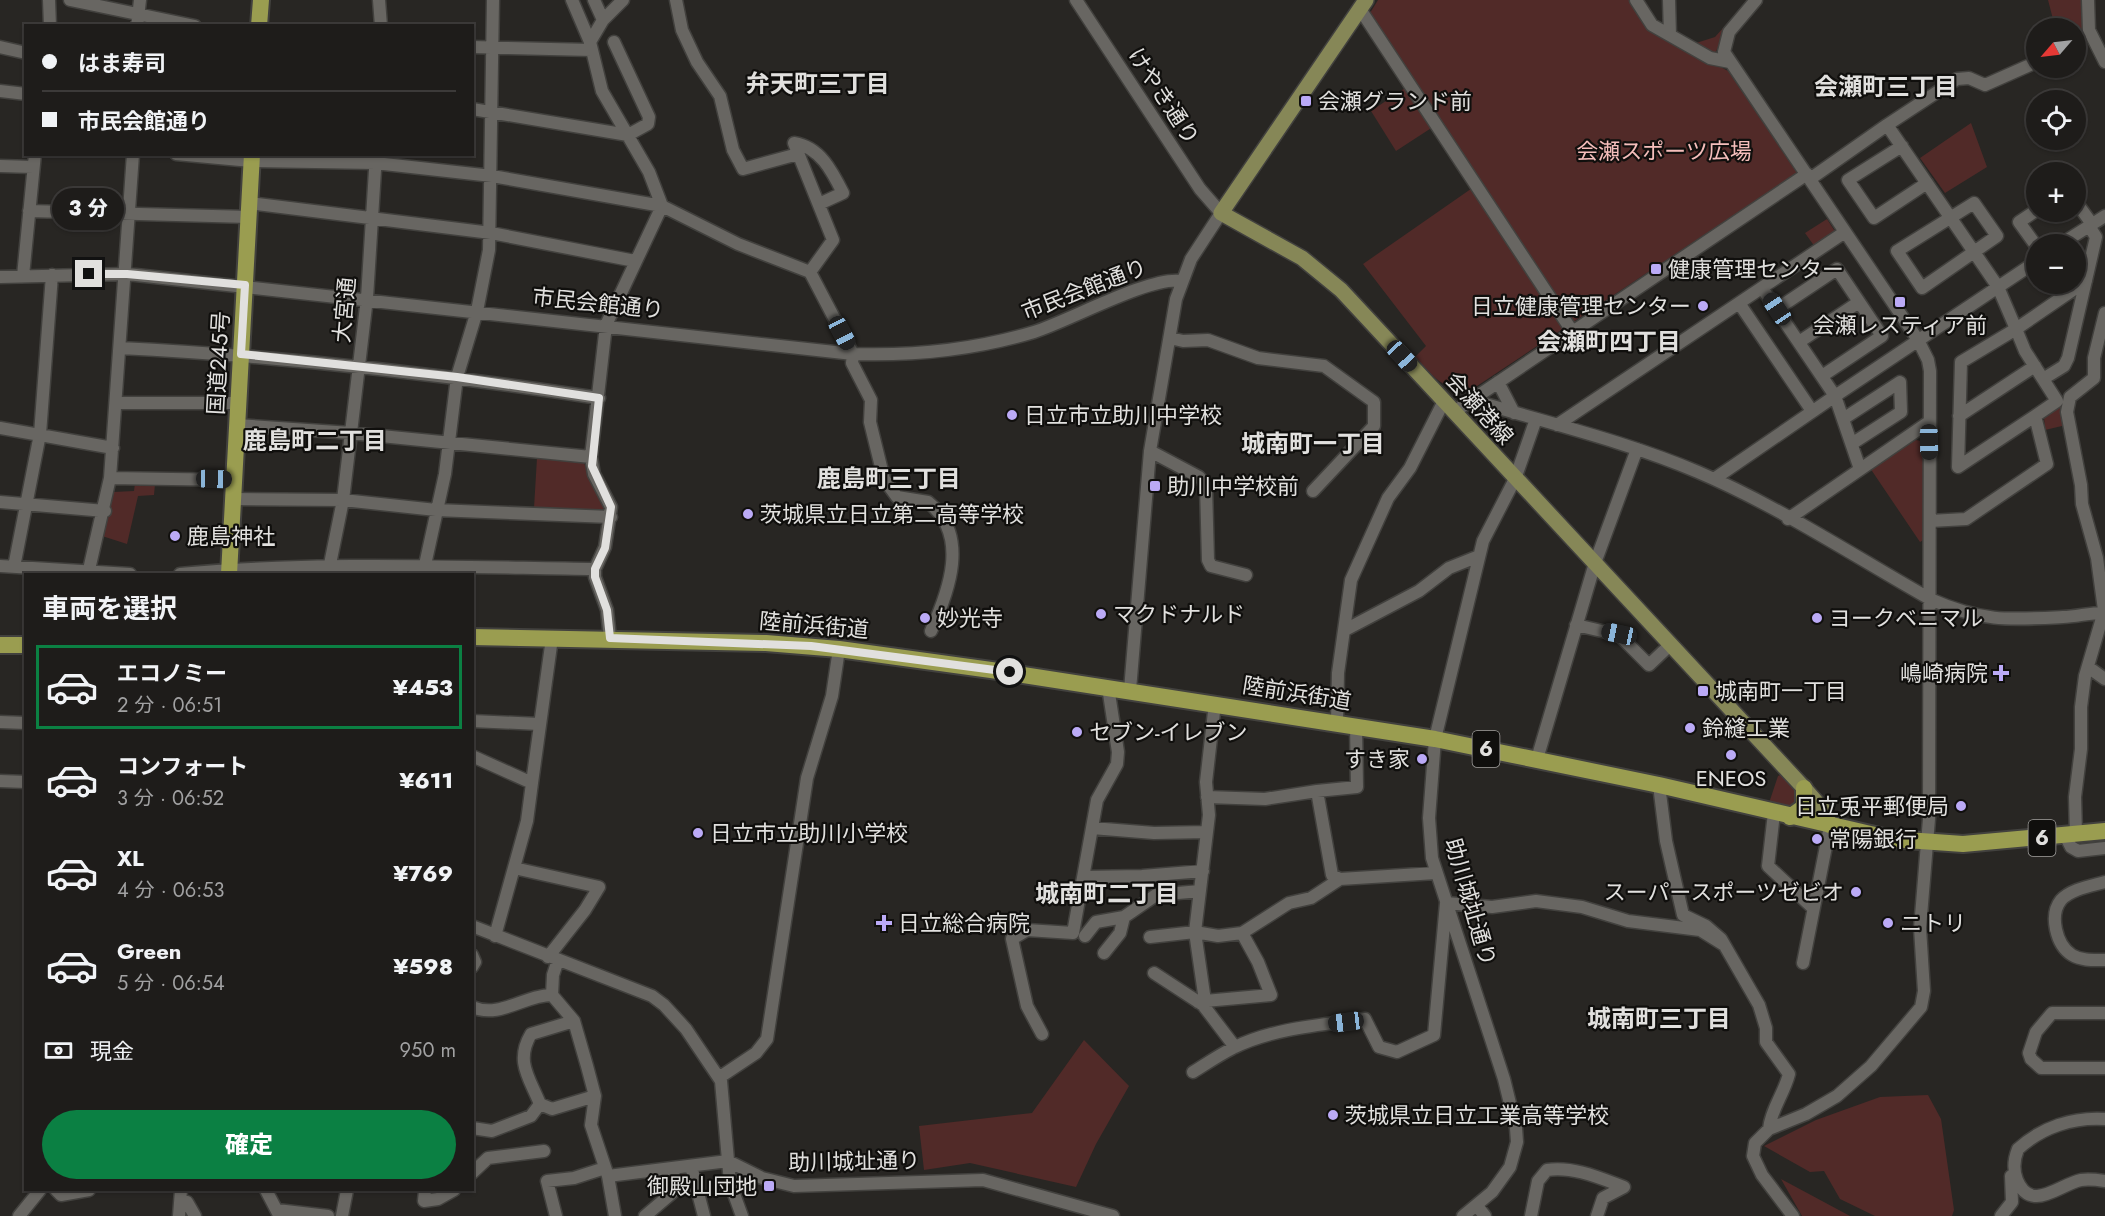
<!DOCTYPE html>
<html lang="ja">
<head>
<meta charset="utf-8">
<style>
  :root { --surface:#1e1c1a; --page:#2b2927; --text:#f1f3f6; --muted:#a1a1a2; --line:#3c3a39; --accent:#0b8043 }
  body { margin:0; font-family:Jost,"Noto Sans JP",sans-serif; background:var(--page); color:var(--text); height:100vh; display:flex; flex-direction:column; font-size:22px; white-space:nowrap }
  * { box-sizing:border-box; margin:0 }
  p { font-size:20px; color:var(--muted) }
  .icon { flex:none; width:33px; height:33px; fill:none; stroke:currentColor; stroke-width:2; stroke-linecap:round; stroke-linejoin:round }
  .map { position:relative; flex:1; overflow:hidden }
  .side { position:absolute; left:24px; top:573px; width:450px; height:618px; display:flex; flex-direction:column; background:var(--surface); border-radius:0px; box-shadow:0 2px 4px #0004,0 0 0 2px var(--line) }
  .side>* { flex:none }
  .hud { position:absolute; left:24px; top:24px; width:450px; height:132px; border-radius:0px; box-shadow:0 2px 4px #0004,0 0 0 2px var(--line); display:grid; align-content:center; height:132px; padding:0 18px; background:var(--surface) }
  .needle { width:39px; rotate:242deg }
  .tools { position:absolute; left:2026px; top:18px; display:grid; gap:12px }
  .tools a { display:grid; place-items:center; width:60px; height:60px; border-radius:50%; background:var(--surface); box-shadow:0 2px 4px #0004,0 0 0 2px var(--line); font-size:30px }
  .end { position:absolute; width:27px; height:27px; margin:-14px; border:8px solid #e1e0de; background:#111; box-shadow:0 0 0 3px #111 }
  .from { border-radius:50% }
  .bubble { position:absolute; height:42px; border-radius:21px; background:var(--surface); box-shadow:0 2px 4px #0004,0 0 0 2px var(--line); font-size:20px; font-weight:800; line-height:42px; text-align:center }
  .car { position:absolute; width:18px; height:36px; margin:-18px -9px; border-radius:8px; box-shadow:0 0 4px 2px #0007; background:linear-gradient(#222 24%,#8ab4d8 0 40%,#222 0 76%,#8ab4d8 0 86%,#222 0) }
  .hud b { display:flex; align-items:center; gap:21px; height:57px; font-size:22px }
  .hud b+b { border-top:2px solid var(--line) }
  .hud i { width:15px; height:15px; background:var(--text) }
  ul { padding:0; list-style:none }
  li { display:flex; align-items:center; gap:18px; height:84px; margin:0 12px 9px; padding:0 6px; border:3px solid transparent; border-radius:0px }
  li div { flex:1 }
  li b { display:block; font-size:22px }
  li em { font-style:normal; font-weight:800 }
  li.active { border-color:var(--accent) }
  li>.icon { width:54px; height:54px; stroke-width:1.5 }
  h2 { padding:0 18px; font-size:27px; line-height:72px }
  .pay { display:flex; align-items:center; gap:15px; height:66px; padding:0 18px; font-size:22px }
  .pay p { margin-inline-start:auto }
  .button { display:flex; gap:12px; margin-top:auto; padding:12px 18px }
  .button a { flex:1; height:69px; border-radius:36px; background:var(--accent); color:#fff; font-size:24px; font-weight:800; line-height:69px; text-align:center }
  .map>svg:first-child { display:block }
  .green { fill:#512a28 }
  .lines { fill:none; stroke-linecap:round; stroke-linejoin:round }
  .minor-casing { stroke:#42413e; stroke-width:15 }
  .major-casing { stroke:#42413e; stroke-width:18 }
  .highway-casing { stroke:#42413e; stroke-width:20 }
  .minor { stroke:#686662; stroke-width:12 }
  .major { stroke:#868757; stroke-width:15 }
  .highway { stroke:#9a9d50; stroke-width:16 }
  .route { stroke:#e1e0de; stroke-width:8 }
  .poi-dot { fill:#bbaaf6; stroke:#100f0d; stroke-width:2 }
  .labels { text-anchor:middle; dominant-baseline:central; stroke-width:4.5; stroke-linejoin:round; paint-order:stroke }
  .shield { fill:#100f0d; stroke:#a2a19f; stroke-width:1.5 }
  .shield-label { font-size:21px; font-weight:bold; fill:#e1e0de }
  .street-label { font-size:22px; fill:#e1e0de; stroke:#100f0d }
  .poi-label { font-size:22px; fill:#e1e0de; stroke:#100f0d; text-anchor:start }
  .park-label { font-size:22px; fill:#f5bebb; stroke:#100f0d }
  .neighbourhood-label { font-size:24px; font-weight:bold; fill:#e1e0de; stroke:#100f0d }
</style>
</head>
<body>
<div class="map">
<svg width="2105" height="1216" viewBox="0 0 2105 1216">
  <rect width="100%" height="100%" fill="#282623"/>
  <path class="green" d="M1378,0H1631L1649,28L1728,71L1797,173L1471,390C1441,390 1435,377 1415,357L1426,346L1363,264L1478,184L1439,123L1396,151L1371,111L1414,82L1370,13Z
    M2048,0H2083L2086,31L2076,36V28H2062V24L2054,23Z
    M1723,28L1727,30L1714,55L1693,44L1715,37Z
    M1971,123L1987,167L1945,193L1920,158Z
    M1827,219L1836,233L1815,247L1805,233Z
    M2064,403L2066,425L2045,430L2044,416Z
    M1916,440L1925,442V539L1920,542L1870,468Z
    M537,458L584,463C589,479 605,497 604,513L534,508Z
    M135,483L155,484L154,495L138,496L127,544L102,536L114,492L134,491Z
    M1785,773L1801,790L1793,810L1769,803L1778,776Z
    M1084,1040L1129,1086L1096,1144L1076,1187L970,1163L924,1170L919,1126L1032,1113Z
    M1928,1095L1941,1119L1954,1210L1952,1216H1875L1840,1199L1824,1171L1810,1172L1764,1146L1816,1120L1880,1097Z
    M690,1167L695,1184L674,1191L675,1169Z
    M1781,1179L1850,1216H1802Z"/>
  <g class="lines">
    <g class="minor-casing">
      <path id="minor" d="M49,0L50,26
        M70,0L195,26
        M379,0L381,26
        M572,0L590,42L602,91L649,172L662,206L606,325L591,457L594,474L611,507L605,547L595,569V577L607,610L610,638
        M594,0L603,20
        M676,0L682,30L697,62L720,96L733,150L743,169L798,154
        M1076,0L1200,189L1221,213L1191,259L1176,299L1150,451L1130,690
        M1636,0L1652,25L1710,58L1730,62
        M1669,0L1670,35
        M1756,0L1729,32L1724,52L1918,340L1928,360L1930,371L1929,819L1920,928L1924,991L1921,1007L1871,1066L1837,1096L1806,1114L1769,1129L1755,1143L1753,1156L1762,1175L1793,1216
        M2088,0L2089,30L2105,62
        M1360,9L1572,331
        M137,26L140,0
        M590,42L603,20L623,0
        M0,47L26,53
        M472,47L592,50
        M0,91L26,94
        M472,109L628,135L648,124L649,117L614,42
        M1887,125L1957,79L1969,78L1985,85L2030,65
        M1902,146L1848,180L1874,218L1927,183
        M176,154L251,161L375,163L492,176L662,206L738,244L810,272L853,354L852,363L871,400L870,422L884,479L897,497L928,502C970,535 949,591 931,631
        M0,166L33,167
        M1810,179L1887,125L1998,287L2016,329L2086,281
        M2076,202L2092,224
        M249,203L491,233L635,261
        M1974,203L1997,236L1922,288L1897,251Z
        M2037,210L2019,222L2037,247
        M29,211L249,217
        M2061,244L2105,216
        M810,272L833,240L794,143C820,147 832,171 843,193L819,204
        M23,276L35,154
        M0,277L127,274L853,354C915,356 974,350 1034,332C1069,321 1150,276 1181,281
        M1739,303L1812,411
        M1777,309L1837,269L1882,336L1822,376
        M1170,338L1183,341L1208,340L1258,358L1324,366L1374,402V426L1313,491
        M1799,342L1859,302
        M120,348C281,356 440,374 599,398
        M2043,379L2064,366L2068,358L2096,237L2089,226
        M1498,382L1514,413
        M1472,400C1547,423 1625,441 1698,472C1778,506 1854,556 1930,599C1982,622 2008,620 2063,617C2076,617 2093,612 2105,613
        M116,403H239
        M1454,412L1807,174
        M1959,416L2035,366
        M1843,419L1900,382L1901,412L1853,443
        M237,425L351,433L591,457
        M1557,425L1845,232
        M0,428L113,448
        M1150,451L1199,477L1206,486L1208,560L1211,566L1246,575
        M1860,469L1835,396L2037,261
        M110,478L234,480
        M1714,479L1835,396L1762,288
        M233,499L343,500L436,510L611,517
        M0,502L105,511
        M1788,519L1929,422
        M1930,521L1966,519L2047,464L2035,416L1958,467L1961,362L2016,329L2025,351L2057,401L2035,416
        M0,566L130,574
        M14,567L40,434L52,275
        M88,574L110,478L133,154
        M180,574C317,561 457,567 595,569
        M328,574L343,500L367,298L376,154
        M423,574L445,474L457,377L477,311L489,250L493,0
        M2104,610L2097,558L2082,504L2081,485L2067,412L2070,397L2094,378V358L2105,313
        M1576,625L1619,635L1649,665L1671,644
        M1345,630L1419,591L1449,568L1479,556
        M2088,667L2105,679
        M472,721L539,724
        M0,722L26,723
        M1337,722L1338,673L1351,580L1388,498L1410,468L1444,401
        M1356,725L1357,787L1317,791L1332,875L1340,879L1436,873
        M472,756L532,783L527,821L495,936
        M1537,759L1595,563L1637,449
        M0,781L26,782
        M532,783L552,638
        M1659,785L1666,841L1683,915L1706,926L1721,939L1759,1005L1766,1028V1042L1789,1074C1784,1094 1771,1109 1769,1129
        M1207,797L1265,799L1317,791
        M1774,813L1768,866L1812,907
        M1092,828L1154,833L1207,832
        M2076,834L2075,797L2081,749V707L2085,676L2105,608
        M2065,835L2071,847L2078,851L2105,848
        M514,868L599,887L585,910L548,957
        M1084,877L1142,876L1203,871
        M2105,882C2091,886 2071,889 2061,900C2049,915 2056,945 2072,955C2082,961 2094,960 2105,960
        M472,926L652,996L664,1005L686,1029L721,1081L730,1183L742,1216
        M1242,933L1289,903L1311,898L1340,879
        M1085,936L1096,922L1124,917L1156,895L1200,891
        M1150,937L1195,932L1209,815L1206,782L1215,703
        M1104,953L1120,933L1124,917
        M472,955L475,962L472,967
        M558,960L553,975L552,995L574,1021L587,1066L595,1096L591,1125L608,1176L615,1216
        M1803,963L1830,826
        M1154,973L1203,1005L1235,1047
        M1198,1002L1205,1001L1271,995L1258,962L1242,933L1218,936L1195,932L1205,1001
        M472,1007C500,1019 524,995 552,995
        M2105,1013H2052L2036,1032L2029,1053L2031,1059L2041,1068H2105
        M574,1021L531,1034C515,1061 529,1077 540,1104L552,1109L595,1096
        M1042,1034L1027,1006L1012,939L1027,930L1073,933L1097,800L1117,764L1118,752L1108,687
        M1193,1072C1206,1064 1219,1055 1233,1048C1273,1028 1322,1025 1365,1019L1379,1047L1397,1052L1434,1035L1446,903L1492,907L1536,901L1582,907L1628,921L1700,930L1724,945
        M720,1077L756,1053L767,1039L807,778L832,696L839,649
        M2105,1119C2073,1117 2042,1127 2018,1149C2014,1159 2013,1170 2017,1180C2031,1214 2060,1184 2081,1180C2089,1179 2098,1180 2105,1181
        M472,1128L492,1131L531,1116L540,1104
        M728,1161L762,1178L794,1186L983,1180L1113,1216
        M691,1166L704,1216
        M472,1173L488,1158L544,1151
        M608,1176L728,1161
        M56,1190L61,1195L89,1190
        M266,1190L279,1215
        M425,1190L424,1201L438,1199L454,1190
        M182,1201L187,1202L195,1216
        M1477,1206L1485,1216
        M277,1210L328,1216
        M19,1216L40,1190
        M179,1216L181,1190
        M342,1216L347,1190
        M556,1216L547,1181L574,1178L605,1168
        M645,1216L672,1193L674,1168
        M1463,1216L1492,1192L1510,1167L1517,1142L1516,1128L1504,1079L1432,858L1429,818L1435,739L1483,541L1515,479L1536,419
        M1531,1216L1538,1181L1547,1170C1573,1166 1600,1178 1624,1187L1603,1198L1597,1216
        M2001,1216L2012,1202L2011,1176"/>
    </g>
    <g class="major-casing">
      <path id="major" d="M1366,0L1221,213L1302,258L1341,290L1804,788L1825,812L1830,826"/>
    </g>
    <g class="highway-casing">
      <path id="highway" d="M259,26L261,0
        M229,574L252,154
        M472,637L766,643L839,649L991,670L1435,739L1659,785L1892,839L1963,844L2105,831
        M0,645H26
        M1790,817L1804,807V788"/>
    </g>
    <use href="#minor" class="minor"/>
    <use href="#major" class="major"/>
    <use href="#highway" class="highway"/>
  </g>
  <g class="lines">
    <path class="route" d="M89,274H127L245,285L241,354L457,377L599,398L592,466L611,507L605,548L595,569V577L607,610L610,638L811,646L1010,672"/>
  </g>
  <g class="poi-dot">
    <rect x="1300" y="95" width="12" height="12" rx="3"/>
    <rect x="1650" y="263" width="12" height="12" rx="3"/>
    <rect x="1894" y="296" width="12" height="12" rx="3"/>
    <circle cx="1703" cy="306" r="6"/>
    <circle cx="1012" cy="415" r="6"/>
    <rect x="1149" y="480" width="12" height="12" rx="3"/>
    <circle cx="748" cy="514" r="6"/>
    <circle cx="175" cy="536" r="6"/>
    <circle cx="1101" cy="614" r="6"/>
    <circle cx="925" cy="618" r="6"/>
    <circle cx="1817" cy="618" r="6"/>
    <path d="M1998 664h6v6h6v6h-6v6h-6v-6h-6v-6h6z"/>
    <rect x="1697" y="685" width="12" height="12" rx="3"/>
    <circle cx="1690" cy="728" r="6"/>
    <circle cx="1077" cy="732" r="6"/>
    <circle cx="1731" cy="755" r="6"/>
    <circle cx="1422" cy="759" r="6"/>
    <circle cx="1961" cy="806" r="6"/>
    <circle cx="698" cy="833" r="6"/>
    <circle cx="1817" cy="839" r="6"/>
    <circle cx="1856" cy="892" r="6"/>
    <path d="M881 914h6v6h6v6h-6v6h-6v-6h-6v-6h6z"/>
    <circle cx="1888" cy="923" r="6"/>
    <circle cx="1333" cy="1115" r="6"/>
    <rect x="763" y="1180" width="12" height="12" rx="3"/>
  </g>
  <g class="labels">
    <g class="shield">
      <rect x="1472.5" y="731" width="27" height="36" rx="4.5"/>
      <rect x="2028.5" y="820" width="27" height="36" rx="4.5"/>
    </g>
    <g class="shield-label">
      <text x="1486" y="749">6</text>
      <text x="2042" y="838">6</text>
    </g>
    <g class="street-label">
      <text transform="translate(1164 96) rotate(57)">けやき通り</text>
      <text transform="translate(1084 289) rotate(-21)">市民会館通り</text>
      <text transform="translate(598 303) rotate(6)">市民会館通り</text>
      <text transform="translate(344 310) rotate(-85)">大宮通</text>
      <text transform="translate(218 363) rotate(-87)">国道245号</text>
      <text transform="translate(1480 408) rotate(48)">会瀬港線</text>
      <text transform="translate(814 625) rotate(5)">陸前浜街道</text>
      <text transform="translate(1297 693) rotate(9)">陸前浜街道</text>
      <text transform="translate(1471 902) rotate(74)">助川城址通り</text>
      <text transform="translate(854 1161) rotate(-1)">助川城址通り</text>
    </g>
    <g class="poi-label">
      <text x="1318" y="101">会瀬グランド前</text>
      <text x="1668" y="269">健康管理センター</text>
      <text x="1691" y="306" text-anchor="end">日立健康管理センター</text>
      <text x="1900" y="325" text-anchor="middle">会瀬レスティア前</text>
      <text x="1024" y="415">日立市立助川中学校</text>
      <text x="1167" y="486">助川中学校前</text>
      <text x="760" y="514">茨城県立日立第二高等学校</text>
      <text x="187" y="536">鹿島神社</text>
      <text x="1113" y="614">マクドナルド</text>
      <text x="937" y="618">妙光寺</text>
      <text x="1829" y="618">ヨークベニマル</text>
      <text x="1988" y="673" text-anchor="end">嶋崎病院</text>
      <text x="1715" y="691">城南町一丁目</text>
      <text x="1702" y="728">鈴縫工業</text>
      <text x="1089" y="732">セブン-イレブン</text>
      <text x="1410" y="759" text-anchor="end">すき家</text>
      <text x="1731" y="778" text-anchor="middle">ENEOS</text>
      <text x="1949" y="806" text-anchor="end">日立兎平郵便局</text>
      <text x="710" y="833">日立市立助川小学校</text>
      <text x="1829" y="839">常陽銀行</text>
      <text x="1844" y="892" text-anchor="end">スーパースポーツゼビオ</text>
      <text x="898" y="923">日立総合病院</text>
      <text x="1900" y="923">ニトリ</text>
      <text x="1345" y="1115">茨城県立日立工業高等学校</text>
      <text x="757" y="1186" text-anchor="end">御殿山団地</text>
    </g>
    <g class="park-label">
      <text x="1664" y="151">会瀬スポーツ広場</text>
    </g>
    <g class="neighbourhood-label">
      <text x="818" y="83">弁天町三丁目</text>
      <text x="1886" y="86">会瀬町三丁目</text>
      <text x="1609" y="341">会瀬町四丁目</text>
      <text x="315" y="440">鹿島町二丁目</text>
      <text x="1313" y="443">城南町一丁目</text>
      <text x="889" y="478">鹿島町三丁目</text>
      <text x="1107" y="893">城南町二丁目</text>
      <text x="1659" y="1018">城南町三丁目</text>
    </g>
  </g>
</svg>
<div class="tools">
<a><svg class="needle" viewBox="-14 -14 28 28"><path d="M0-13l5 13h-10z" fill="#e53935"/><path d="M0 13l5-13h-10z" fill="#a1a1a2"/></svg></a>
<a><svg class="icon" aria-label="locate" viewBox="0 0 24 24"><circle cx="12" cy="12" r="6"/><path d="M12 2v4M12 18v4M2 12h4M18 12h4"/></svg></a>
<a>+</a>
<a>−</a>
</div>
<i class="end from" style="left:1010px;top:672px"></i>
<i class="end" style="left:89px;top:274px"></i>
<div class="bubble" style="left:52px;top:188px;width:72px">3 分</div>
<i class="car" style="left:1777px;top:309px;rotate:326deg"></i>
<i class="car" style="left:842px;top:333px;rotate:152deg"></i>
<i class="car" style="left:1402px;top:356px;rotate:137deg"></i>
<i class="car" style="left:1929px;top:442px;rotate:179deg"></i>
<i class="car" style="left:214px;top:479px;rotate:91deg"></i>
<i class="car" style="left:1619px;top:634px;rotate:282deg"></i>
<i class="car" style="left:1346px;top:1022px;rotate:263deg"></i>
<div class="hud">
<b><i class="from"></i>はま寿司</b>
<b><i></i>市民会館通り</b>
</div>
<section class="side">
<h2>車両を選択</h2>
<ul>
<li class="active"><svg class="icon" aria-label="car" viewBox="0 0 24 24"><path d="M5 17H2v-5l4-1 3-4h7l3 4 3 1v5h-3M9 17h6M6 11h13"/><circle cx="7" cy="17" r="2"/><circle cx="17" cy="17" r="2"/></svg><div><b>エコノミー</b><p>2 分 · 06:51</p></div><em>¥453</em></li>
<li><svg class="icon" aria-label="car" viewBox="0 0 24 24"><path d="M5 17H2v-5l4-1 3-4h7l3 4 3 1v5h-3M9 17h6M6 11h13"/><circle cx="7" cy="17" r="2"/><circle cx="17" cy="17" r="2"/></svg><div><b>コンフォート</b><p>3 分 · 06:52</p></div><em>¥611</em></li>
<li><svg class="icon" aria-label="car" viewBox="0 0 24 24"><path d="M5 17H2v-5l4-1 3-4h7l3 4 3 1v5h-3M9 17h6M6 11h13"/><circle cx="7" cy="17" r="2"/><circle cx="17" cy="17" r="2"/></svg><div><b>XL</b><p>4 分 · 06:53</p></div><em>¥769</em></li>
<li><svg class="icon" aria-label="car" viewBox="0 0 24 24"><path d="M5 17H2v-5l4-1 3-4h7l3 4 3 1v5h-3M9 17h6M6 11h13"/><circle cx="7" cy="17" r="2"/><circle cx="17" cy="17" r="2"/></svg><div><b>Green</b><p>5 分 · 06:54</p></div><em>¥598</em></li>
</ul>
<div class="pay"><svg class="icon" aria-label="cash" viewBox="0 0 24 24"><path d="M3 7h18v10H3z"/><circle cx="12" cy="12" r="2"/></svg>現金<p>950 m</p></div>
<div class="button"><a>確定</a></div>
</section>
</div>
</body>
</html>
